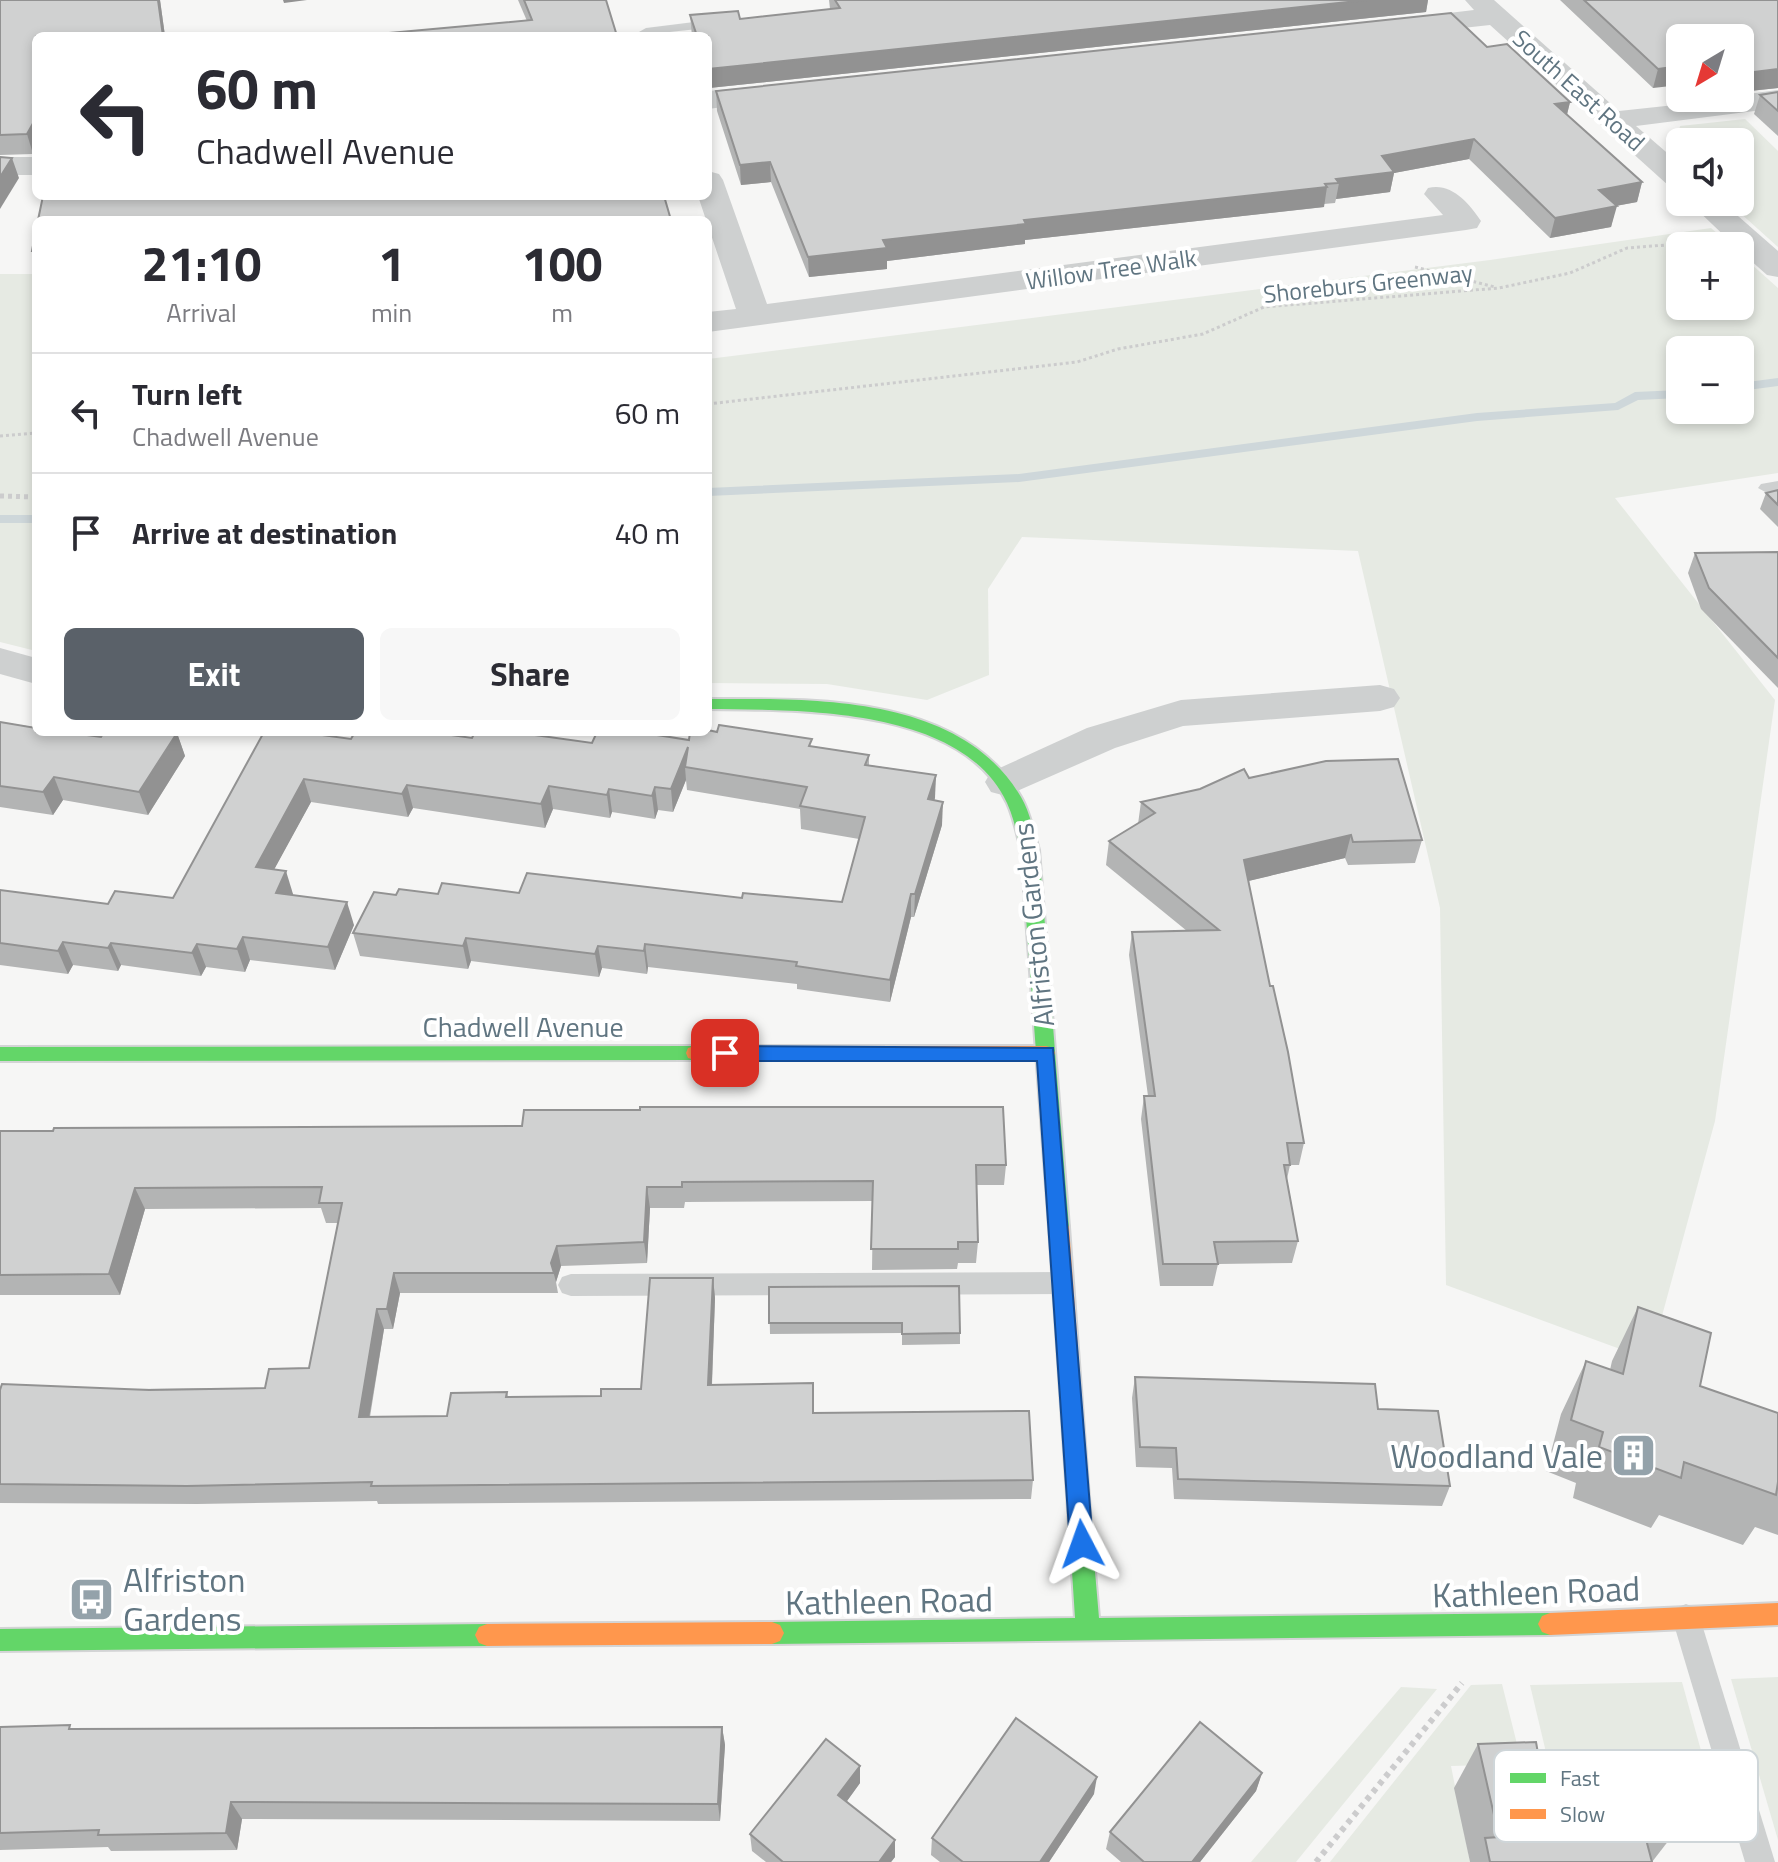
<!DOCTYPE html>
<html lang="en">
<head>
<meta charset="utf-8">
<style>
	:root { --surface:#fff; --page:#f7f7f7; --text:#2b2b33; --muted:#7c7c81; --line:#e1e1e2; --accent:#5a6169 }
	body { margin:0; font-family:"Titillium Web",sans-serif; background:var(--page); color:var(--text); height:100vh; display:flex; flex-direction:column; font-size:30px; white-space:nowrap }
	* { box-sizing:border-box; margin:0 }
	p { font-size:26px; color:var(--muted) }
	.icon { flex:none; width:44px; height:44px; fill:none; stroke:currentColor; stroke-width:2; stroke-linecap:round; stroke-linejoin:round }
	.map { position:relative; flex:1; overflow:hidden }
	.details { position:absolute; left:32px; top:216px; width:680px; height:520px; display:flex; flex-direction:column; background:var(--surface); border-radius:12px; box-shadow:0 4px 12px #0003 }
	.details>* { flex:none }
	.top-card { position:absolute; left:32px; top:32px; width:680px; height:168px; border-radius:12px; box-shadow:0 4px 12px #0003; background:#fff; color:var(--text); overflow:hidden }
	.needle { width:52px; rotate:218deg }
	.buttons { position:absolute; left:1666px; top:24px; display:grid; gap:16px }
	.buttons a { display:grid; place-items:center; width:88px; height:88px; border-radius:12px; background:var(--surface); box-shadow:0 4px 12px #0003; font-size:40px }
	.pin { position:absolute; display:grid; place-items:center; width:68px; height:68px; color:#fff; margin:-34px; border-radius:16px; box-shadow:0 4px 12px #0006 }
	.me { position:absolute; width:88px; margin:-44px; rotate:356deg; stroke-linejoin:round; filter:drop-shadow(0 0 6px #0008) }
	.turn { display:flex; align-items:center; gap:28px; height:168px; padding:0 32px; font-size:36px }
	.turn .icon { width:104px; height:104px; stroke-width:2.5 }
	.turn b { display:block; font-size:56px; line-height:68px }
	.eta { display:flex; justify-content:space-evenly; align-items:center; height:136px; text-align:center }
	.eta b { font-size:48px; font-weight:700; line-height:56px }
	.action { display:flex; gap:16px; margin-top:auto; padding:16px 32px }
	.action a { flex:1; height:92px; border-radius:12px; background:var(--accent); color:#fff; font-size:32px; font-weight:700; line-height:92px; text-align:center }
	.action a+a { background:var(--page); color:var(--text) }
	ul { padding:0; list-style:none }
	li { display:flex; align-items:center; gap:24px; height:120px; padding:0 32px; border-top:2px solid var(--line) }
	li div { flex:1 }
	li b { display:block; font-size:30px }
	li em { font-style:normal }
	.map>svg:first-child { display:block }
</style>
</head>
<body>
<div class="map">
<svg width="1778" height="1862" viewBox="0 0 1778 1862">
	<rect width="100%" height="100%" fill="#f6f6f5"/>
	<g fill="#e6eae3" fill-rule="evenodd">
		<path d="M1745 119 1778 151V247L1728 202H1740V142H1680V159L1674 154 1680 126Z"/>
		<path d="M1711 228 1732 246H1680V306H1740V254L1778 288V473L1615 498 1775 700 1715 1121 1650 1360 1446 1285 1440 908 1358 551 1022 537 988 589 989 675 927 700 827 684 708 683V359L1490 260ZM1680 350H1740V410H1680Z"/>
		<path d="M0 274H36V651L0 642Z"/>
		<path d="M1778 1677V1840L1731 1679Z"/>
		<path d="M1682 1682 1705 1765H1549L1530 1685Z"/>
		<path d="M1502 1684 1522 1764 1451 1766 1470 1862H1330L1471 1685Z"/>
		<path d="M1401 1687 1437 1689 1296 1862H1251Z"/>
	</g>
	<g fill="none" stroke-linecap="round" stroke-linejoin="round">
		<g fill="#ced7da" fill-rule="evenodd">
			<path d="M1778 378V386L1740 391V383Z"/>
			<path d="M1680 390V398L1638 400 1618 410 1477 421 1019 482 708 496V488L1019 474 1477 413 1615 403 1635 392Z"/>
			<rect x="0" y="515" width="36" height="8"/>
		</g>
		<defs>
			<g id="fast">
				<path d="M708 699C814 699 960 694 1021 797 1030 812 1034 833 1039 850L1069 1227 1066 1233 1059 1235 1052 1233 1049 1227 1021 850C1017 835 1014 818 1007 803 962 706 798 710 708 709Z"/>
				<path d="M695 1046 702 1048 704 1053 702 1058 695 1060 0 1061V1047Z"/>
				<path d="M1080 1514 1088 1518 1091 1525 1099 1618 1550 1613 1558 1616 1562 1624 1558 1632 1550 1635 772 1644 764 1641 760 1633 764 1625 772 1622 1075 1618 1069 1525 1072 1518Z"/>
				<path d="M487 1624 495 1627 499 1635 495 1643 487 1646 0 1651V1629Z"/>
			</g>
			<g id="slow">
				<path d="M695 1046H1046L1053 1048 1055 1053 1053 1058 1046 1060H695L688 1058 686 1053 688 1048Z"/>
				<path d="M1059 1219 1066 1221 1069 1227 1091 1525 1088 1532 1080 1536 1072 1532 1069 1525 1049 1227 1052 1221Z"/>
				<path d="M1778 1603V1625L1550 1635 1542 1632 1538 1624 1542 1616 1550 1613Z"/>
				<path d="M772 1622 780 1625 784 1633 780 1641 772 1644 487 1646 479 1643 475 1635 479 1627 487 1624Z"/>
			</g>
		</defs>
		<use href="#fast" stroke="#d3d4d5" stroke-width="4"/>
		<use href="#slow" stroke="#d3d4d5" stroke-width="4"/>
		<g stroke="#cccccd" stroke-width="3" stroke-dasharray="3 3" stroke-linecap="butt">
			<path d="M1415 267 1495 287"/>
			<path d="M708 404 1077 362 1118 349 1203 334 1264 307 1499 288 1570 273 1627 248 1692 243"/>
			<path d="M0 436 36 433"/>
		</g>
		<path stroke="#cccccd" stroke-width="5" stroke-dasharray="4 4" stroke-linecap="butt" d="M0 496 36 497"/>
		<path stroke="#cccccd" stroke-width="6" stroke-dasharray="5 5" stroke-linecap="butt" d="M1316 1862 1462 1683"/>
		<g fill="#ced0d0" fill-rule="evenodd">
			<path d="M702 21 707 22V28L632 36 646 28Z"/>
			<path d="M1778 481V491L1767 493 1758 488 1761 484Z"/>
			<path d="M1062 1272 1071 1275 1075 1283 1071 1291 1062 1294 571 1296 562 1293 558 1285 562 1277 571 1274Z"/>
			<path d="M1686 1604 1696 1608 1700 1618 1775 1862H1745L1672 1618 1676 1608Z"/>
		</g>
		<g fill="#ced0d0" fill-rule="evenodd">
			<path d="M1465 0H1494L1619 111 1740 98V95L1778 90V108L1636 126 1680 164V189L1669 186 1490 25 1399 35 1389 33 1385 27 1389 21 1399 19 1474 10Z"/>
			<path d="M774 85 784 87 788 93 784 99 708 109V91Z"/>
			<rect x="0" y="157" width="36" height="18"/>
			<path d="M708 171 719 174 723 180 767 304 1443 215 1424 194 1428 188C1451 182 1469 203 1481 221L1477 228 1466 230 708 332V312L736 309 698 196H708Z"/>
			<path d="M1689 202H1722L1778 251V277L1767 275 1740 251V246H1735Z"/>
			<path d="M0 648 36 658V684L0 674Z"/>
			<path d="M1380 685 1394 689 1400 698 1394 707 1380 711 1183 726 1115 748 1006 796 991 792 985 782 991 772 1087 728 1181 700Z"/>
		</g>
		<use href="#fast" fill="#63d668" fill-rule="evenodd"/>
		<use href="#slow" fill="#ff974d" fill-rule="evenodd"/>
	</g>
	<g fill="#b3b4b4">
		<path d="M0 0H160L165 36H36L33 154 0 155Z"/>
		<path d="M518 0H606L617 36 527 21Z"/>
		<path d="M829 0H1428L1426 12 709 88 708 84V36H692L690 15 740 19 830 9Z"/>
		<path d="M1560 0H1778V88L1740 92V38L1653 88Z"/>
		<path d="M1487 47 1570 102 1567 115 1642 182 1637 202 1616 206 1611 227 1550 238 1469 159 1394 173 1390 192 1336 199 1335 203 1324 204V207L1025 240V244L887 261V269L809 277 771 182 741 185 717 111 716 91Z"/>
		<path d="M1778 92V136L1754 114 1760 95Z"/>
		<path d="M36 229V265L32 251Z"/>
		<path d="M1778 490V527L1760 509 1766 493Z"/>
		<path d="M1778 552V688L1701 609 1688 573 1695 553Z"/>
		<path d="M0 722 101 737 177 733 185 756 148 815 63 800 53 815 0 807Z"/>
		<path d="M264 732 351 739 472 738 592 743 689 740 812 746 869 755V765L936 775 934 800 942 825 914 917H911L890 1002 797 989V984L648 967 647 974 602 968 599 977 471 961 468 969 360 956 353 933 396 895 519 893 742 898 842 902 859 839 801 829 800 809 687 790 686 780 673 812 658 810 655 819 612 812 610 818 553 809 545 828 413 808 408 817 311 802 274 869 293 894V895L354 925 335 970 250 960 245 972 206 967 201 976 121 965 118 971 73 965 68 974 0 965V890L108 904 173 898Z"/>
		<path d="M1249 778 1422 840 1415 863 1348 865 1345 858 1248 881 1270 986 1304 1143 1299 1165H1290L1287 1179 1298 1241 1292 1263 1218 1264 1213 1286H1160L1141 1119 1144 1096H1148L1129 955 1132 932 1187 931 1106 865 1109 841 1138 824 1141 802Z"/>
		<path d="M0 1131 1006 1165 1004 1185H977L978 1242 976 1263H958L957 1269 872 1270 873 1201 685 1202 684 1208H650L647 1263 561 1266 556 1282 558 1293H400L393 1329H384L370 1417 447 1416 507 1392 508 1397 601 1396 641 1389 713 1278 715 1298 712 1385 813 1383 814 1413 1033 1480 1031 1499 378 1504 377 1501 197 1504 0 1503V1390L265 1388 309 1368 338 1223H326L321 1208 145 1209 120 1295H0Z"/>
		<path d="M769 1287 960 1333V1344L902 1345V1333L770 1334Z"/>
		<path d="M1638 1307 1700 1386 1778 1413V1535L1755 1527 1743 1545 1659 1515 1651 1528 1573 1498 1576 1483 1546 1471 1561 1414 1586 1361 1610 1370 1612 1361Z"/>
		<path d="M1135 1377 1378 1409 1450 1486 1442 1506 1174 1499 1172 1468 1136 1467 1132 1398Z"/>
		<path d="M0 1727 72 1729 722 1727 725 1745 720 1821 242 1819 237 1850 111 1851 108 1847 0 1850Z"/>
		<path d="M1478 1744 1540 1765 1683 1822 1652 1862H1470L1454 1788Z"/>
		<path d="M860 1766V1783L847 1801 895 1857 891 1862H766L752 1851 750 1834Z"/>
		<path d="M1262 1773 1256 1791 1200 1862H1121L1106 1849 1110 1832Z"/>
		<path d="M1094 1794 1049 1862H940L931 1855 932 1838Z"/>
	</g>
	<g fill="#929292">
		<path d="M158 0H160L165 36H163Z"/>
		<path d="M283 0H307L284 3Z"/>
		<path d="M1367 0H1428L1426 12 709 88 708 69Z"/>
		<path d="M1680 66V85L1653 88 1658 69Z"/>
		<path d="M1778 69V88L1740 92V78L1741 76 1746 73Z"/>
		<path d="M1570 102 1565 122 1555 104Z"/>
		<path d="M36 118V149L33 154 27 134Z"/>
		<path d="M1474 139 1469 159 1394 173 1390 192 1336 199 1339 183 1336 179 1382 156Z"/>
		<path d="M12 158 19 178 0 209V177Z"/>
		<path d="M770 162 771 182 741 185 740 165Z"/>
		<path d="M1642 182 1637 202 1593 210 1599 190Z"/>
		<path d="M1327 187 1324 207 1025 240V244L887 261V269L809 277 808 257 883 240 1024 220Z"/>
		<path d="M1617 206 1611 227 1550 238 1555 218Z"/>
		<path d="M177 733 185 756 148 815 139 792Z"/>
		<path d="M688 747 685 767 686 780 673 812 671 789Z"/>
		<path d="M936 775 935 798 928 823V799Z"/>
		<path d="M54 777 63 800 53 815 43 792Z"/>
		<path d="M304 779 311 802 263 890 256 867Z"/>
		<path d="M407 785 413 808 408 817 402 794Z"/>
		<path d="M549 786 553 809 545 828 541 804Z"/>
		<path d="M655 787 658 810 655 819 652 796Z"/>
		<path d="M609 789 612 812 610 818 607 795Z"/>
		<path d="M943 802 942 825 914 917 915 894Z"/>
		<path d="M1351 835 1345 858 1240 883 1244 860Z"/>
		<path d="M286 871 293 894 283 916 276 893Z"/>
		<path d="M911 894V917L890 1002V980Z"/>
		<path d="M347 902 354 925 335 970 328 947Z"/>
		<path d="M243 937 250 960 245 972 237 949Z"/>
		<path d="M466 938 471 961 468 969 463 946Z"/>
		<path d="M63 942 73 965 68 974 58 951Z"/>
		<path d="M111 943 121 965 118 971 108 948Z"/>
		<path d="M197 944 206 967 201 976 192 953Z"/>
		<path d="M645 944 648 967 647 974 644 951Z"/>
		<path d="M598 946 602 968 599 977 595 954Z"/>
		<path d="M647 1187 650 1208 647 1263 644 1242Z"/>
		<path d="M135 1188 145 1209 120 1295 109 1274Z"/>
		<path d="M557 1246 561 1266 556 1282 551 1263Z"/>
		<path d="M394 1273 400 1293 393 1329 387 1309Z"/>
		<path d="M713 1278 715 1298 711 1405 708 1385Z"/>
		<path d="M377 1309 384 1329 366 1436 359 1417Z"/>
		<path d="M722 1727 725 1745 720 1821 718 1804Z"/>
		<path d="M860 1766V1783L839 1812 838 1795Z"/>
		<path d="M1262 1773 1256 1791 1200 1862H1192Z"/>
		<path d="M1097 1777 1094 1794 1049 1862H1040Z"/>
		<path d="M231 1802 242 1819 237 1850 226 1833Z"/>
		<path d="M895 1840V1857L891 1862H879Z"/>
	</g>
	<g fill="#d0d1d1" stroke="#929292" stroke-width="2">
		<path d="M0 0H158L163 36H36V118L27 134 0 135Z"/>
		<path d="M524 0H606L617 36 367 35 532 20Z"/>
		<path d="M835 0H1367L708 69V36H697L690 15 738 11 740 19 840 8Z"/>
		<path d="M1584 0H1778V69L1746 73 1741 76 1740 38H1680V66L1658 69Z"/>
		<path d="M1451 13 1487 47 1507 44 1570 102 1555 104 1642 182 1599 190 1617 206 1555 218 1474 139 1382 156 1394 172 1336 179 1339 183 1325 184 1327 187 1024 220 1026 224 883 240 887 248 808 257 770 162 740 165 716 91Z"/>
		<path d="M1778 92V111L1760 95Z"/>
		<path d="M0 157 12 158 0 177Z"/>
		<path d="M43 196H664L671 220H38Z"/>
		<path d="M36 229V251H32Z"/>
		<path d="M1778 490V505L1766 493Z"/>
		<path d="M1778 552V658L1709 588 1695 553Z"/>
		<path d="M0 722 36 728V732H65L101 737 104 732 177 733 139 792 54 777 43 792 0 786Z"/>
		<path d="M719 725 812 739 809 746 869 755 865 765 936 775 928 799 943 802 915 894H911L890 980 796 966 797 962 645 944 644 951 598 946 595 954 466 938 463 946 353 933 374 892 396 895 399 889 438 894 442 883 519 893 527 873 742 898 743 893 842 902 865 817 800 806 807 787 685 767 688 747 671 789 655 787 652 796 609 789 607 795 549 786 541 804 407 785 402 794 304 779 256 867 286 871 276 893 347 902 328 947 243 937 237 949 197 944 192 953 111 943 108 948 63 942 58 951 0 943V890L108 904 115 891 173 898 264 732H300L351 739 355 732H430L472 738 475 732H513L592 743 597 732H638L689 740 690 732H708V730L717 732Z"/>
		<path d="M1398 759 1422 840 1353 842 1351 835 1244 860 1270 986H1273L1288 1052 1304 1143H1287L1290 1165H1284L1298 1241 1214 1242 1218 1264H1163L1144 1096H1155L1132 932 1219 930 1109 841 1155 813 1141 802 1200 789 1244 769 1249 778 1326 761Z"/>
		<path d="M640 1107H1003L1006 1165H976L978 1242H958V1249H871L873 1181 682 1182V1187H647L644 1242 557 1246 551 1263 554 1273H394L387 1309H377L359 1417 447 1416 451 1393 507 1392 506 1397 601 1396V1389H641L650 1278H713L708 1385 813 1383V1413L1029 1411 1033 1480 371 1486 372 1482 187 1486 0 1484V1390L2 1384 149 1390 265 1388 269 1369 309 1368 342 1203H319L322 1187 135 1188 109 1274 0 1275V1131H53L54 1128 522 1126 524 1110H640Z"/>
		<path d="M959 1286 960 1333 902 1334V1323H769V1287Z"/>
		<path d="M1638 1307 1711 1333 1700 1386 1778 1413V1482L1776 1495 1684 1462 1681 1478 1599 1447 1603 1432 1571 1420 1586 1361 1623 1374Z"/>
		<path d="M1135 1377 1375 1384 1378 1409 1438 1411 1450 1486 1178 1479 1176 1448 1140 1447Z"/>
		<path d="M1016 1718 1097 1777 1040 1862H963L932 1838Z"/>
		<path d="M1200 1722 1262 1773 1192 1862H1144L1110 1832Z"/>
		<path d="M70 1725 69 1729 722 1727 718 1804 231 1802 226 1833 98 1835 99 1830 0 1833V1727Z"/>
		<path d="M826 1739 860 1766 838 1795 895 1840 879 1862H783L750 1834Z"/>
		<path d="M1536 1742 1540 1765 1666 1760 1683 1822 1642 1824 1652 1862H1490L1485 1838 1499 1837 1478 1744Z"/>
	</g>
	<path fill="#1a73e8" stroke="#114b97" stroke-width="2" d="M725 1046 1053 1048 1093 1544 1090 1552 1082 1555 1074 1552 1070 1544 1037 1061H725L719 1059 716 1053 719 1048Z"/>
	<defs>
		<symbol id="building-square" viewBox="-11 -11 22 22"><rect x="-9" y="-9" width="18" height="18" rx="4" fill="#94a2aa" stroke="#fff"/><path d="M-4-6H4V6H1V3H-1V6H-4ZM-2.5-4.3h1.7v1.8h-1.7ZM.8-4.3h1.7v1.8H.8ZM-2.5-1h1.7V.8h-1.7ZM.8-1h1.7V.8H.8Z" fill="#fff"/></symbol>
		<symbol id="bus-square" viewBox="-11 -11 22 22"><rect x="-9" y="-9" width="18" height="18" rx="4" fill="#94a2aa" stroke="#fff"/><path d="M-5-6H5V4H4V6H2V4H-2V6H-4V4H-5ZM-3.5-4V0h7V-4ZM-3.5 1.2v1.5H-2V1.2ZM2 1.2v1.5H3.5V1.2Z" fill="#fff"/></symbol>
	</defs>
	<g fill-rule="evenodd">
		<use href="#building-square" x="1608" y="1430" width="51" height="51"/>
		<use href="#bus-square" x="66" y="1574" width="51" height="51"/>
	</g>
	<g text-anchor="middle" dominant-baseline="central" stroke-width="8" stroke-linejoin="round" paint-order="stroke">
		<g font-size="24" fill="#607581" stroke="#fff">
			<text transform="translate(1579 90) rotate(42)">South East Road</text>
			<text transform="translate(1111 269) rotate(-8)">Willow Tree Walk</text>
			<text transform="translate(1368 283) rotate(-6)">Shoreburs Greenway</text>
		</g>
		<g font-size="28" fill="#607581" stroke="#fff">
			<text transform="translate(1033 925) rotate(-96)">Alfriston Gardens</text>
			<text x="523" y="1026">Chadwell Avenue</text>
		</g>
		<g font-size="34" fill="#607581" stroke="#fff" text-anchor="end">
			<text x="1603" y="1455">Woodland Vale</text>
			<text x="123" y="1579" text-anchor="start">Alfriston<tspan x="123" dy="39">Gardens</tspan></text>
		</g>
		<g font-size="34" fill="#607581" stroke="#fff">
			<text transform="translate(1536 1591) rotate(-2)">Kathleen Road</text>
			<text transform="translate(889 1600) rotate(-1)">Kathleen Road</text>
		</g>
	</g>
	<rect x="1494" y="1750" width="264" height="92" rx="12" fill="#fff" stroke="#cfd6d9" stroke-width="2"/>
	<rect x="1510" y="1773" width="36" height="10" fill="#63d668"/>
	<rect x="1510" y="1809" width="36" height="10" fill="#ff974d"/>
	<g font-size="22" fill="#607581">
		<text x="1560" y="1786">Fast</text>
		<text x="1560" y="1822">Slow</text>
	</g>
</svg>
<div class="buttons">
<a><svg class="needle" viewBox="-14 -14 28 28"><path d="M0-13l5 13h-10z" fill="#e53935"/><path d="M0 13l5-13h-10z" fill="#7c7c81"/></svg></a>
<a><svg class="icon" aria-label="sound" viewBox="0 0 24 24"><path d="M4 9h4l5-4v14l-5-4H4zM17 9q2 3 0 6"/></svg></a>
<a>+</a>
<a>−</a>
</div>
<div class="pin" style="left:725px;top:1053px;background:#d93025"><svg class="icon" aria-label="arrive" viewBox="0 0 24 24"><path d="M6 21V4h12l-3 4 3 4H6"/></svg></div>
<svg class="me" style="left:1082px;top:1544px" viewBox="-20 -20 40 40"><path d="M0-17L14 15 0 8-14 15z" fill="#1a73e8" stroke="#fff" stroke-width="4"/></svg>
<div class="top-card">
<div class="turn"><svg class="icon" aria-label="left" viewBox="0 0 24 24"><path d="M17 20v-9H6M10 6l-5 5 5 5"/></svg><div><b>60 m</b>Chadwell Avenue</div></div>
</div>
<section class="details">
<div class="eta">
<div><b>21:10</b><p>Arrival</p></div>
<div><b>1</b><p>min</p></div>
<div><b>100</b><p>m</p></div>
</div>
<ul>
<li><svg class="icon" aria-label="left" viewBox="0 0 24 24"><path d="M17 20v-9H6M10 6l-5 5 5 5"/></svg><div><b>Turn left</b><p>Chadwell Avenue</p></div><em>60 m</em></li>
<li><svg class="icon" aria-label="arrive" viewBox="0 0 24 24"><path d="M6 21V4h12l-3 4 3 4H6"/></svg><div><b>Arrive at destination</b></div><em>40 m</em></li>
</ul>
<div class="action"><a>Exit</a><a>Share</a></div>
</section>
</div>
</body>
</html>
